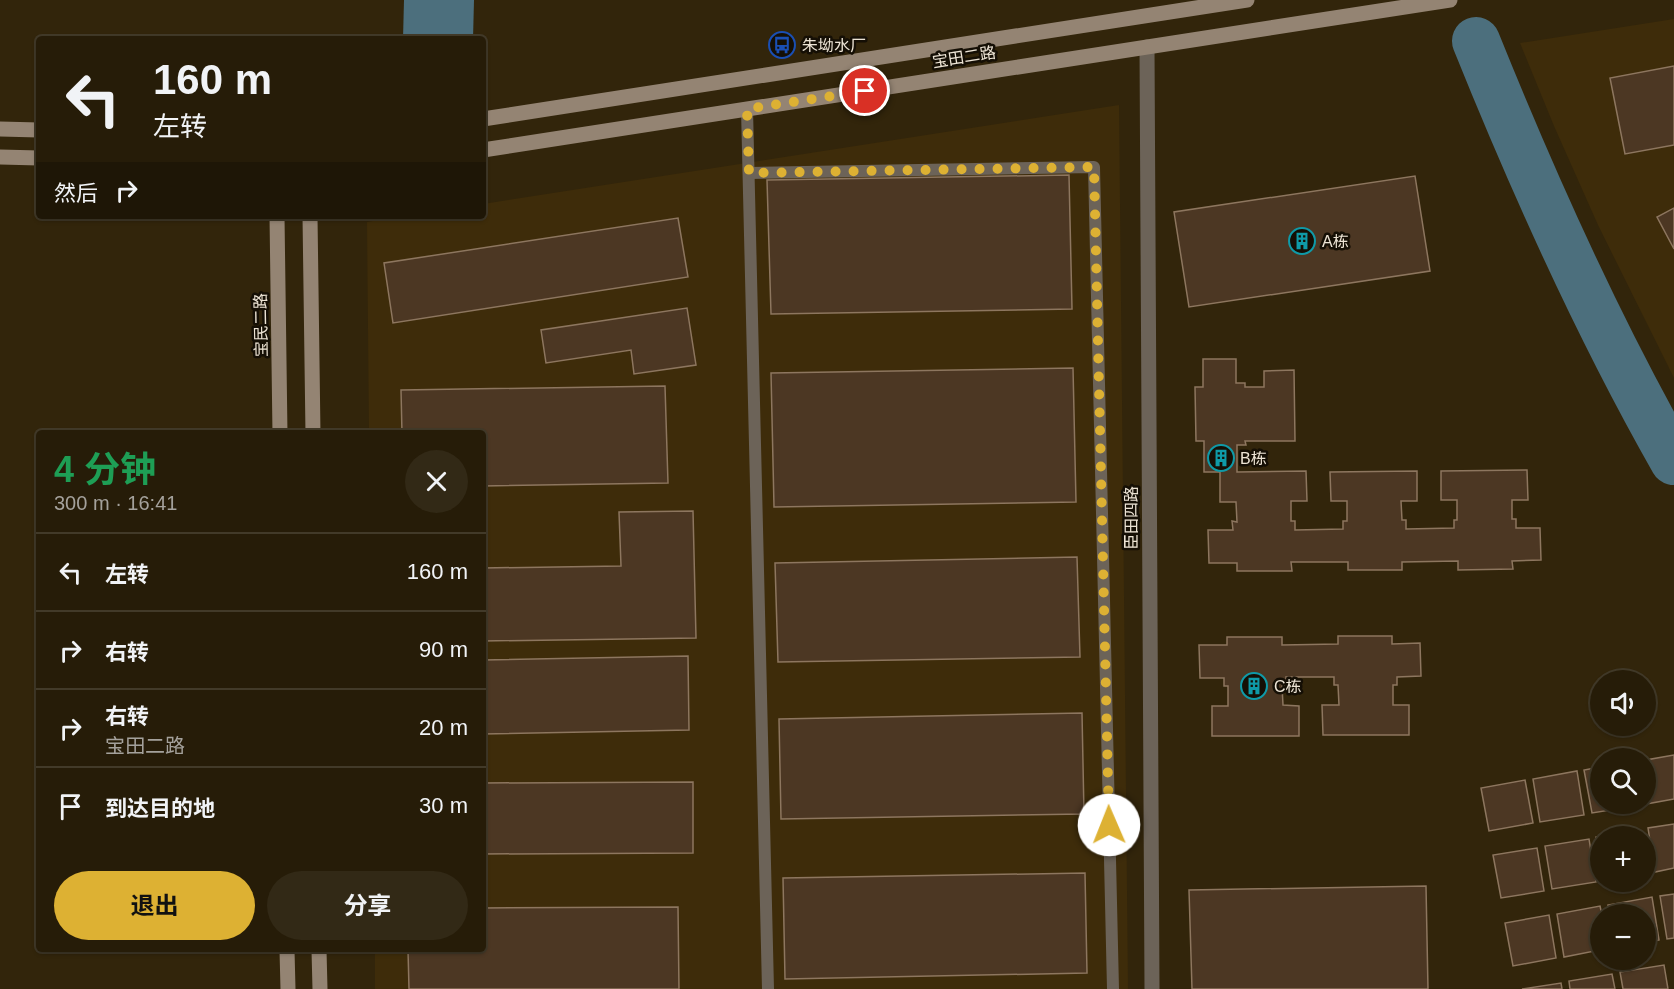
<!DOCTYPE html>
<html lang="zh">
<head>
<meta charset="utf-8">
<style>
	:root { --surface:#261c08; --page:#322916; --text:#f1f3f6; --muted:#a4a19c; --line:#423a29; --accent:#ddb133 }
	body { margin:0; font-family:Arial,"Noto Sans SC",sans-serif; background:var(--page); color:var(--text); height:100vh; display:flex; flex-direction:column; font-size:22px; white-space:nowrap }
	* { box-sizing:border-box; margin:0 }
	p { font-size:20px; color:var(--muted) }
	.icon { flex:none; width:33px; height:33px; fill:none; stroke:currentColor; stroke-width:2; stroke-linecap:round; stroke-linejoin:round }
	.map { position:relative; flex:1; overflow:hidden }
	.drawer { position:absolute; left:36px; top:430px; width:450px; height:522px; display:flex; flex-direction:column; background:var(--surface); border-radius:6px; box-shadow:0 2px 4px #0004,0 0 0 2px var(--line) }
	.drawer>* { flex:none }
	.hud { position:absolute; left:36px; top:36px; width:450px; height:183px; border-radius:6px; box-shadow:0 2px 4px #0004,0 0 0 2px var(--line); background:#261c08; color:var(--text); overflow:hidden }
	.fabs { position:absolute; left:1590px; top:670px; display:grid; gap:12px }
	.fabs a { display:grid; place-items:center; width:66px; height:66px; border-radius:50%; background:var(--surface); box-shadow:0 2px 4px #0004,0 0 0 2px var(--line); font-size:30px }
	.pin { position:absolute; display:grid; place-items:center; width:51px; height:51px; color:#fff; margin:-26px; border:3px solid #fff; border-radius:50%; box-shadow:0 2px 6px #0007 }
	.me { position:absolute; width:66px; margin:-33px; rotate:359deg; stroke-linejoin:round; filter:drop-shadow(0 0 4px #0008) }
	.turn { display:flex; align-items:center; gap:21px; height:126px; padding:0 18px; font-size:27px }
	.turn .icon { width:78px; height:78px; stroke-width:2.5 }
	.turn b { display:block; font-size:42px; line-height:51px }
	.then { display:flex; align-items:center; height:57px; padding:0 18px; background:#0003; gap:12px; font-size:22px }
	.round { display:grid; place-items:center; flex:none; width:63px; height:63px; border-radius:32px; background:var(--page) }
	.headline { display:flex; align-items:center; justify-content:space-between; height:102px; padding:0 18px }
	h1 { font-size:36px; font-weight:700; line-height:45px; color:#1e9e55 }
	.primary-button { display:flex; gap:12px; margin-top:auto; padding:12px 18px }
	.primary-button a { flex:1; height:69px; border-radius:36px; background:var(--accent); color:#111; font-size:24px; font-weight:700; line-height:69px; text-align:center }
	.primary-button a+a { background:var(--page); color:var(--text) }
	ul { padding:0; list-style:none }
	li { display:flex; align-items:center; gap:18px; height:78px; padding:0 18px; border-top:2px solid var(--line) }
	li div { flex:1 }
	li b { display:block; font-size:22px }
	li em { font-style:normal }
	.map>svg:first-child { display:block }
</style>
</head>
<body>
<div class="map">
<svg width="1674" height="989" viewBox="0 0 1674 989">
	<rect width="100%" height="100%" fill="#32250b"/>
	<g fill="#3e2c0a">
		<path d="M1674 19V378L1598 225 1554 126 1520 43Z"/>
		<path d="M1119 105 1128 989H375V950H483V434L369 433 367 222 402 216H483V204Z"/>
	</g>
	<path fill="#4c6f7d" d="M404 0H474L473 39H403Z"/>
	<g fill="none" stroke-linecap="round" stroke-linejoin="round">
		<path stroke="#4c6f7d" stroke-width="48" d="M1476 41C1534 185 1597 326 1674 461"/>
	</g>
	<g fill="#4c3723" stroke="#8d765f" stroke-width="1.5">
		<path d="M1674 66V145L1625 154 1610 78Z"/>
		<path d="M1069 175 1072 309 771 314 767 180Z"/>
		<path d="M1415 176 1430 271 1189 307 1174 212Z"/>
		<path d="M1674 208V249L1657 217Z"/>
		<path d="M678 218 688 277 393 323 384 263Z"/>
		<path d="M687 308 696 365 634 374 631 350 546 363 541 330Z"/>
		<path d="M1203 359H1236V383H1245V387H1264V371L1294 370 1295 441H1245L1246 445H1237V472L1306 471 1307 501H1291V521H1295V530L1343 529V521H1347V501H1331L1330 472 1417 471V501H1401L1402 520H1406V529L1454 528V520H1457V500H1441V471L1527 470 1528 500H1512V519H1516V528H1540L1541 560 1512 561 1513 569 1458 570V561L1402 562V570H1348V562H1291L1292 571H1237V563H1209L1208 530H1233L1232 521 1237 522 1236 502H1220V472H1204V441H1196L1195 387H1203Z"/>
		<path d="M1073 368 1076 502 774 507 771 373Z"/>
		<path d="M665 386 668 483 483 486V434H402L401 390Z"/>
		<path d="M693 511 696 638 483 641V568L621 566 619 512Z"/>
		<path d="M1077 557 1080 657 778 662 775 563Z"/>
		<path d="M1338 636H1392V644L1420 643 1421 676 1397 677V685H1393V705H1409V735H1323L1322 705H1339L1338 685H1334V677H1286V686H1282L1283 705 1299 706V736H1212V706H1228V686H1224V678H1200L1199 645H1227V637H1282V645L1338 644Z"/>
		<path d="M688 656 689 730 483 734V660Z"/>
		<path d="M1082 713 1084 814 781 819 779 719Z"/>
		<path d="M1674 755V799L1646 804V760Z"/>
		<path d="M1600 767V804H1635L1636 806 1592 813 1584 770Z"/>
		<path d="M1577 771 1584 815 1540 822 1533 779Z"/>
		<path d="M1525 780 1533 823 1489 831 1481 788Z"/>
		<path d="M693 782V853L483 854V783Z"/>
		<path d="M1674 824V868L1655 872 1648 828Z"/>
		<path d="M1640 830 1641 837H1600V861L1596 837Z"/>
		<path d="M1589 839 1596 882 1552 889 1545 846Z"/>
		<path d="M1537 848 1544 891 1501 898 1493 855Z"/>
		<path d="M1085 873 1087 973 785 979 783 878Z"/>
		<path d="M1426 886 1428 989H1192L1189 890Z"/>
		<path d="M1674 894V938L1667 939 1660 896Z"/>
		<path d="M1652 897 1659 940 1646 943V915H1610L1608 905Z"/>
		<path d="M1600 906 1602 915 1600 950 1564 957 1557 914Z"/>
		<path d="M678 907 679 989H409L408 950H483V908Z"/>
		<path d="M1549 915 1556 958 1513 966 1505 923Z"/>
		<path d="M1664 965 1668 989H1623L1620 972Z"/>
		<path d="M1612 974 1615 989H1570L1569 981Z"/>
		<path d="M1561 983 1562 989H1522Z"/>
	</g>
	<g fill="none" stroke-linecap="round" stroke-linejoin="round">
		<g stroke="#6c6358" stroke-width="12">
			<path d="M747 109 768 989"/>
			<path d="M749 173 1094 167 1113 989"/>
		</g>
		<path stroke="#6c6358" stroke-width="15" d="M1147 47 1152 989"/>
		<g stroke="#948473" stroke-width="15">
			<path d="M483 119 1247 0"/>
			<path d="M0 129 39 130"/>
			<path d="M483 150 1450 0"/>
			<path d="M0 157 39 158"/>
			<path d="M277 216 280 434"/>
			<path d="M310 216 313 434"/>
			<path d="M287 950 288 989"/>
			<path d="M319 950 320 989"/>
		</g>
	</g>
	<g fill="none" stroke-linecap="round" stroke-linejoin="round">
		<path stroke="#ddb133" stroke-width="10" stroke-dasharray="0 18" d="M865 91 747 109 749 173 1094 167 1109 825"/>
	</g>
	<defs>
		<symbol id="bus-ring" viewBox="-11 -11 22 22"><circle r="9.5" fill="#150f05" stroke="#1a4fb4" stroke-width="1.5"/><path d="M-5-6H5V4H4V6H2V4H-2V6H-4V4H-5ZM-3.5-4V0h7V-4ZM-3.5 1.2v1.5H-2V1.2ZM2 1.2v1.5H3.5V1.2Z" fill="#1a4fb4"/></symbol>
		<symbol id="building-ring" viewBox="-11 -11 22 22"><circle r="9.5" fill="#150f05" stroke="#0f9aa8" stroke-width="1.5"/><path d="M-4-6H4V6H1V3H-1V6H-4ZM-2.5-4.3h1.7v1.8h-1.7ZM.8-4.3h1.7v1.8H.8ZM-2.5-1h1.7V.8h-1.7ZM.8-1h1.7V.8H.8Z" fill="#0f9aa8"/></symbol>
	</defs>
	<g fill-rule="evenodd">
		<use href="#bus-ring" x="767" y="30" width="30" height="30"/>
		<use href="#building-ring" x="1287" y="226" width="30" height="30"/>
		<use href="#building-ring" x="1206" y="443" width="30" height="30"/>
		<use href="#building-ring" x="1239" y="671" width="30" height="30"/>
	</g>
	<g text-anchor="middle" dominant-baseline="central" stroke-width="5" stroke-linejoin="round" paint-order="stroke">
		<g font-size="16" fill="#ede4d5" stroke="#150f05" text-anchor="start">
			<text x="802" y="45">朱坳水厂</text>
			<text x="1322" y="241">A栋</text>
			<text x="1240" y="458">B栋</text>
			<text x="1274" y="686">C栋</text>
		</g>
		<g font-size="16" fill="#ede4d5" stroke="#150f05">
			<text transform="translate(964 57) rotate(-9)">宝田二路</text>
			<text transform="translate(261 325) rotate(-91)">宝民二路</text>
			<text transform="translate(1131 518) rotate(-90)">臣田四路</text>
		</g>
	</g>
</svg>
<div class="fabs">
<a><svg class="icon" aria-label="sound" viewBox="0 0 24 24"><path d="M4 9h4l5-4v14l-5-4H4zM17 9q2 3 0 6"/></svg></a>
<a><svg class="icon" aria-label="search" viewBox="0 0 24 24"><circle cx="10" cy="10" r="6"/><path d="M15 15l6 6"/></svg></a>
<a>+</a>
<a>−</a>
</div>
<div class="pin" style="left:865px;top:91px;background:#d93025"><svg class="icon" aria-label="arrive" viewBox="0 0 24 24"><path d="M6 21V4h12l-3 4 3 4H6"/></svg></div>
<svg class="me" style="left:1109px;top:825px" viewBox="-20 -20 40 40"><circle r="19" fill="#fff"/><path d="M0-13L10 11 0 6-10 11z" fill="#ddb133"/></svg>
<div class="hud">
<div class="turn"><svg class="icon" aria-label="left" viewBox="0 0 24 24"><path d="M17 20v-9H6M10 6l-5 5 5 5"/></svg><div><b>160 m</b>左转</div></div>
<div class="then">然后<svg class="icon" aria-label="right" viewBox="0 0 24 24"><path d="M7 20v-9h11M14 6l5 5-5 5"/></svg></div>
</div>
<section class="drawer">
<div class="headline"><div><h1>4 分钟</h1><p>300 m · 16:41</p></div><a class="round"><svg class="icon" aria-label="close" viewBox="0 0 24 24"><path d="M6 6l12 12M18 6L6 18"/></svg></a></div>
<ul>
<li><svg class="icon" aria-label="left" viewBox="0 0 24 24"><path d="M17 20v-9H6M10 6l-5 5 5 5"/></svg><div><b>左转</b></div><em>160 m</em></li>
<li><svg class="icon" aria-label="right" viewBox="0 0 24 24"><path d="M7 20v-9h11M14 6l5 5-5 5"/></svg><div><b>右转</b></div><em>90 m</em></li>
<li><svg class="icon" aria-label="right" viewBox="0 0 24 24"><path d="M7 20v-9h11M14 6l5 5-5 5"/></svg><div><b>右转</b><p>宝田二路</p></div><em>20 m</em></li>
<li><svg class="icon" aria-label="arrive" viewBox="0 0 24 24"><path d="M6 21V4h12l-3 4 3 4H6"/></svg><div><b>到达目的地</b></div><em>30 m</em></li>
</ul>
<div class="primary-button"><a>退出</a><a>分享</a></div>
</section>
</div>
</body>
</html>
